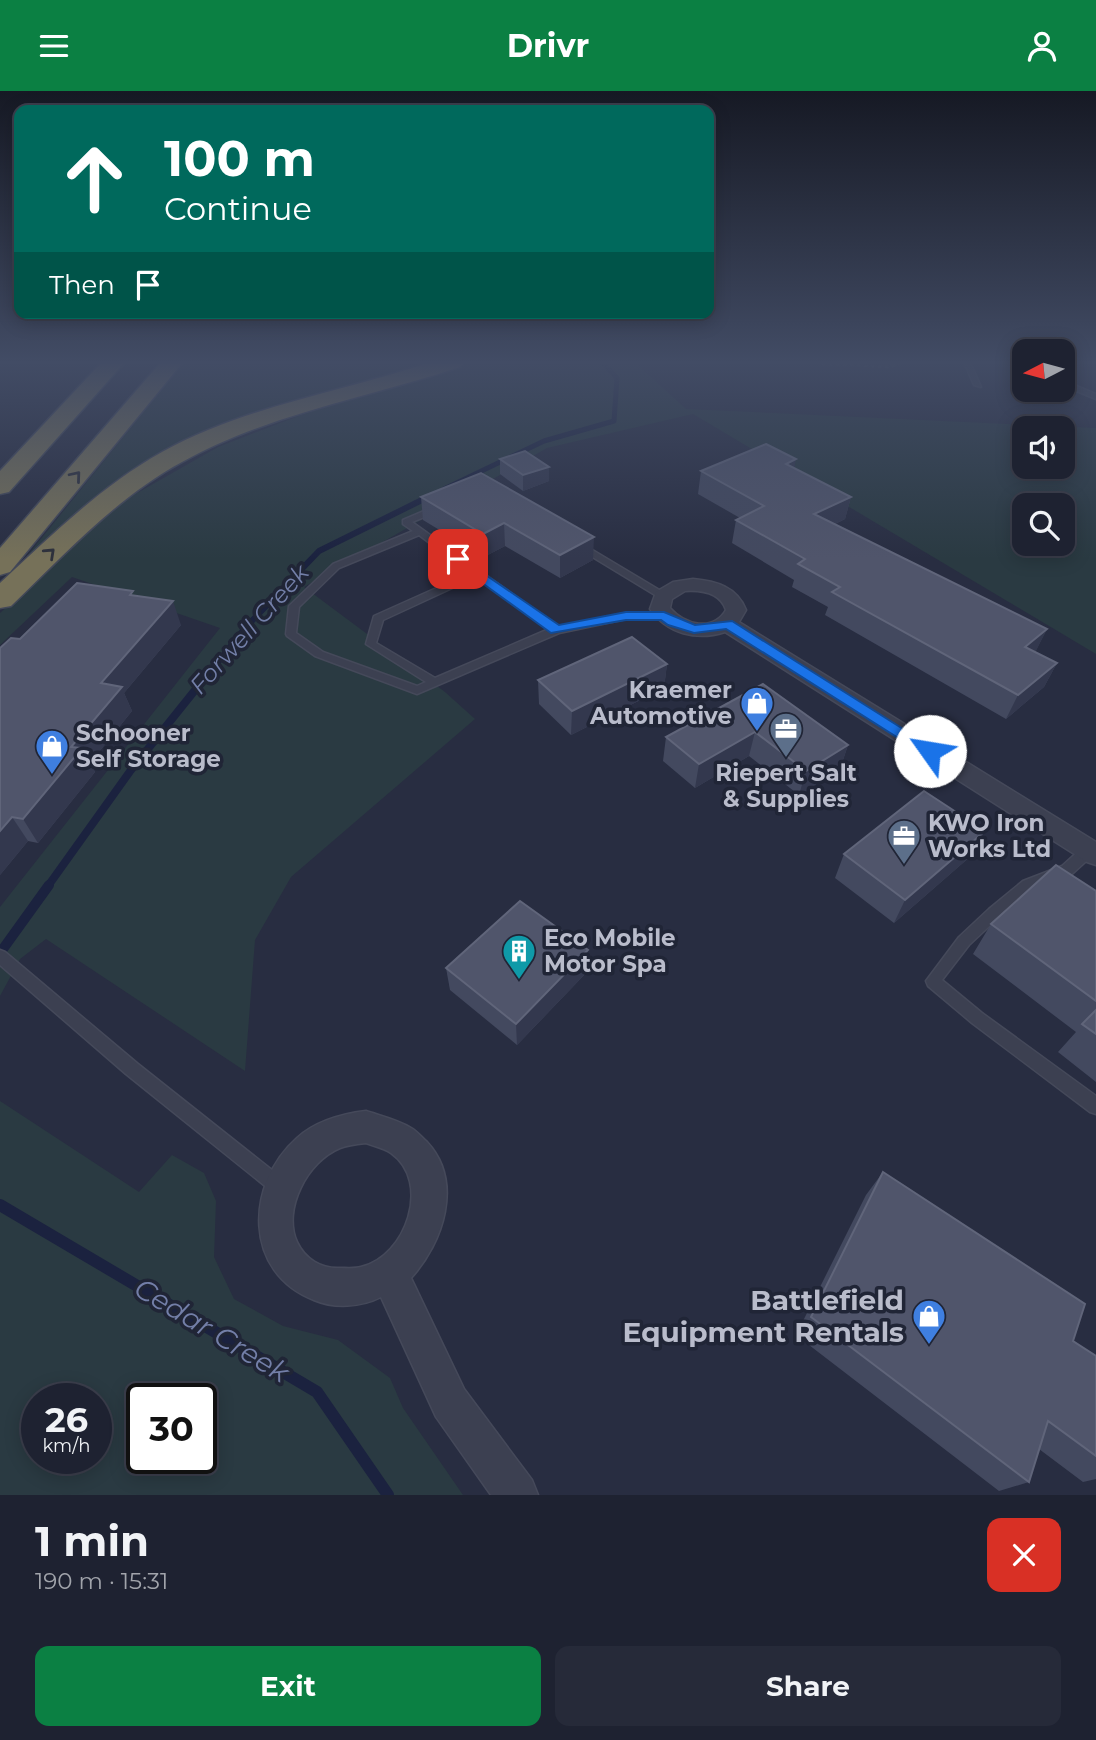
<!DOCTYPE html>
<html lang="en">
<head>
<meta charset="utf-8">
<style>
	:root { --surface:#1e2231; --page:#262a39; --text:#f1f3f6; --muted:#a1a4ab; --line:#3c3f4d; --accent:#0b8043 }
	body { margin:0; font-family:Montserrat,sans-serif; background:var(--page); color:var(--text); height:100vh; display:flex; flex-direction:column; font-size:26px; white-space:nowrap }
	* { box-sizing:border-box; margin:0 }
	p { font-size:23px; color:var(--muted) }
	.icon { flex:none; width:38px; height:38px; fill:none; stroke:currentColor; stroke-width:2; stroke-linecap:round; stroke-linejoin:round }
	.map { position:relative; height:1404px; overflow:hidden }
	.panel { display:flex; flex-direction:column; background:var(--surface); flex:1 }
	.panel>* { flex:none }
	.guide { position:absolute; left:14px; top:14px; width:700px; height:214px; border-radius:14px; box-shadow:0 4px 18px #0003,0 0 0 2px var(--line); background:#00695c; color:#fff; overflow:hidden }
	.needle { width:46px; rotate:264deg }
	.buttons { position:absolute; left:1012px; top:248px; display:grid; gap:14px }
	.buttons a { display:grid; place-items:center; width:63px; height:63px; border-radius:14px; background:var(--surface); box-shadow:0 4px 18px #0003,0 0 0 2px var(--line); font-size:35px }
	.speed { position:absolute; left:21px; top:1292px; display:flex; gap:14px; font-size:35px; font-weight:700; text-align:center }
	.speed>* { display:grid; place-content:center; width:91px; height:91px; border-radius:50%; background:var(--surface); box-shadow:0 4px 18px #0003,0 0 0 2px var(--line); line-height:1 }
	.speed small { font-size:18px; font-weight:400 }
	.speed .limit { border:4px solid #111; border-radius:10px; background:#fff; color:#111 }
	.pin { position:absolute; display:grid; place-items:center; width:60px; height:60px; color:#fff; margin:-30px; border-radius:14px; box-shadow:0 4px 10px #0006 }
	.me { position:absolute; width:77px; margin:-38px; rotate:302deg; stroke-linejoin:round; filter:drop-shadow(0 0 5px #0008) }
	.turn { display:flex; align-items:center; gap:24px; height:147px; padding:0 35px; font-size:32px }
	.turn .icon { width:91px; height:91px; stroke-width:2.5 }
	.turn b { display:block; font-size:49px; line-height:60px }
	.then { display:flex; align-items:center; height:66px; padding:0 35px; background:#0003; gap:14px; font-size:26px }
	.round { display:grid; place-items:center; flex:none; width:74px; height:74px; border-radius:14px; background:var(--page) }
	.headline { display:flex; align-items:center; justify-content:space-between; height:119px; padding:0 35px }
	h1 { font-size:42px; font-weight:700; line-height:52px }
	.primary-button { display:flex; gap:14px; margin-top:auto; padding:14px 35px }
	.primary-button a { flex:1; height:80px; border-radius:14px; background:var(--accent); color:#fff; font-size:28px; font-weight:700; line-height:80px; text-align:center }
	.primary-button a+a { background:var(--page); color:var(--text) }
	header { display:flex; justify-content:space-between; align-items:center; height:91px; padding:0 35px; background:var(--accent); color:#fff; font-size:32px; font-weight:700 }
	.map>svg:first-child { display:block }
</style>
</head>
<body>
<header><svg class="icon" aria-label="menu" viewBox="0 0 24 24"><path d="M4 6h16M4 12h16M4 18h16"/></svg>Drivr<svg class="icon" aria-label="person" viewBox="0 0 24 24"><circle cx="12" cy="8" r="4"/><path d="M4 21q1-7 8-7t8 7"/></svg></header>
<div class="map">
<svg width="1096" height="1404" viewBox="0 0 1096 1404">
	<rect width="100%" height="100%" fill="#282d41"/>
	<g fill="#2a3a42" fill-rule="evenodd">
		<path d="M184 271H434L201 347 37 465H27Z"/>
		<path d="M469 271H635L686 318 1096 337V563L693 323 547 357 304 496 445 601 475 628 291 786 255 849 245 980 46 848 20 868 0 905V816L220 537 72 486 0 554V522L123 410 218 356 301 324ZM1024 338H1062V376H1024ZM1024 415H1062V453H1024Z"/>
		<path d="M0 1010 139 1101 172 1064 204 1082 216 1110 214 1166 234 1208 283 1235 338 1249 390 1287 403 1317 463 1404H0ZM96 1307V1367H37V1307ZM201 1307V1367H142V1307Z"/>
	</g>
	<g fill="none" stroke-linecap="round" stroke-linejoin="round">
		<g stroke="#1b223f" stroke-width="5">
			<path d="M444 398 544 350 614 330 617 287 602 271"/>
			<path d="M422 408 429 405"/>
		</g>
		<path stroke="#1b223f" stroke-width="6" d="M211 580 245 537 319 460 426 407"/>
		<path stroke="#1b223f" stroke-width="8" d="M48 795 131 679 212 578"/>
		<path stroke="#1b223f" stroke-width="10" d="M0 862 49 794"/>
		<path stroke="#1b223f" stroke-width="12" d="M0 1114 317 1301 388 1404"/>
		<defs>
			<g id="lane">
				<path d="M964 271H970L981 296 974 294Z"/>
				<path d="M1014 271H1024V276Z"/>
				<path d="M1062 289 1096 303V308L1062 294Z"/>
				<path d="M438 414 442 417 441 419 412 431 558 536 626 522H665L670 525 665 528H626L559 542 417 603 315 565 287 545 286 543 289 515 333 473 413 440 403 433V429ZM419 444 470 482 374 525 366 553 426 591 417 595 323 561 296 542 299 516 339 477ZM476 486 549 538 435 587 376 552 383 529Z"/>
				<path d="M579 451 666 503 668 505 663 508 660 507 576 456 574 454Z"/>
				<path d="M1089 754 1094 755 1095 759 1094 763 1072 783 1033 798 999 826 969 854 942 889 982 922 1096 1005V1023L1090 1021 972 932 928 895 926 890 959 846 989 818 1023 790 1062 775 1084 755Z"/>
				<path d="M0 859 5 861 138 973 287 1091 290 1097 287 1103 281 1106 275 1103 126 983 0 874Z"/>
			</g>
			<g id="street">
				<path d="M693 488C716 490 737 496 746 519L739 531 1096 751V774L1087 771 725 541C697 550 667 543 650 518L656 501 673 491ZM685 500C701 499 720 501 726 519 713 541 685 534 670 517L672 508Z"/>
				<path d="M366 1020C381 1025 398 1029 411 1037 417 1040 422 1047 427 1051 464 1091 443 1152 411 1187L464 1298 532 1389 538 1404H491L436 1326 381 1206C361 1216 335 1218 314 1209 243 1182 245 1093 297 1047 316 1030 341 1023 366 1020ZM366 1052C374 1055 384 1057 391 1062 432 1091 406 1166 361 1176 354 1178 346 1177 340 1177 321 1178 305 1168 297 1151 282 1118 308 1070 340 1057 348 1054 357 1053 366 1052Z"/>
			</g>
			<g id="highway">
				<path d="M102 271H125L9 401 0 403V380Z"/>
				<path d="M161 271H183L10 481 0 484V457Z"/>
				<path d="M431 271H463L460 276C367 307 268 323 182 371 117 406 64 464 11 515L0 517V492C51 445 101 395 162 361 245 315 342 301 431 271Z"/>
			</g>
		</defs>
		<use href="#lane" stroke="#45495a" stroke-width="3"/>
		<use href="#street" stroke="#45495a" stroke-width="3"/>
		<use href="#highway" stroke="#434858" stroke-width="3"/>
		<path stroke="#43535a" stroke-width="2.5" stroke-dasharray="3.5 3.5" stroke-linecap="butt" d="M822 273 891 276 904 271"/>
		<use href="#lane" fill="#3c4051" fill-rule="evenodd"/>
		<use href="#street" fill="#3c4051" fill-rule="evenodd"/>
		<use href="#highway" fill="#767159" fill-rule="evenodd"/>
	</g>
	<g fill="#43495f">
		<path d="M842 271H901L896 274Z"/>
		<path d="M500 368 549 376V390L523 400 500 383Z"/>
		<path d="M794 377 851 406 845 428 835 433 1047 538 1035 561 1057 572 1044 596 1006 628 825 524 828 516 792 496 794 489 732 452 736 429 740 427 698 403 701 380Z"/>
		<path d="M481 382 593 469 560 487 505 455 484 466 423 429 421 406Z"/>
		<path d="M135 505 181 534 124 602 132 620 90 672 95 681 38 752 28 750 0 784 20 548Z"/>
		<path d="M667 573 664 597 571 644 539 613 538 589Z"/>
		<path d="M763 593 848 654 840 678 799 704 749 665 695 697 663 670 666 646Z"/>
		<path d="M844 763 972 764 894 832 835 787Z"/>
		<path d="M1096 800V991L1058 961 1076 941 973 863 991 833Z"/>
		<path d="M446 877 587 881 517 954 450 899Z"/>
		<path d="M883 1081 1073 1250 1096 1265V1388L1083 1391 1039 1358 1029 1391 999 1400 796 1244 866 1104Z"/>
	</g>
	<g fill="#33384e">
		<path d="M796 368 792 390 786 373Z"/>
		<path d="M549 376V390L523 400V384Z"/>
		<path d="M851 406 845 428 809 446 814 423Z"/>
		<path d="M504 432 505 455 484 466 483 443Z"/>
		<path d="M594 446 593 469 560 487V464Z"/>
		<path d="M173 510 181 534 124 602 132 620 90 672 95 681 38 752 23 728 71 656 101 592Z"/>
		<path d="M1047 538 1035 562 1025 556Z"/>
		<path d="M1057 572 1044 596 1006 628 1018 604Z"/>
		<path d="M667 573 664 597 571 644 572 620Z"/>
		<path d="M755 641 749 665 695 697 699 673Z"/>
		<path d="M848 654 840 678 799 704 806 680Z"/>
		<path d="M12 726 28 750 0 784V740Z"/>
		<path d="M985 740 972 764 894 832 905 809Z"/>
		<path d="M588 859 587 881 517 954 516 933Z"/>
	</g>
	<g fill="#50556b" stroke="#60657a" stroke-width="2">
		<path d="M766 353 796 368 786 373 851 406 814 423 1047 538 1025 556 1057 572 1018 604 832 501 840 496 798 473 805 468 736 429 764 415 701 380Z"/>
		<path d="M525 360 549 376 523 384 500 368Z"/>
		<path d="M481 382 594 446 560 464 504 432 483 443 421 406Z"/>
		<path d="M77 492 133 500 130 504 173 510 101 592 122 596 71 656 82 657 23 728 12 726 0 740V557L11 547 20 548Z"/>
		<path d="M632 546 667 573 572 620 538 589Z"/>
		<path d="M763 593 848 654 806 680 755 641 699 673 666 646Z"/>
		<path d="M924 700 985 740 905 809 844 763Z"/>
		<path d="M1056 774 1096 800V910L991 833Z"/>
		<path d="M520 810 588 859 516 933 446 877Z"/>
		<path d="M1096 919V943L1082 933Z"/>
		<path d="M883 1081 1085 1213 1073 1250 1096 1265V1365L1048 1330 1029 1391 811 1226Z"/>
	</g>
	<defs><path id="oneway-chevron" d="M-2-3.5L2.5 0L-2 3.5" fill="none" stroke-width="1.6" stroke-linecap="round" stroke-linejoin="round" transform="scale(1.75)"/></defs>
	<g stroke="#2d303b">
		<use href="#oneway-chevron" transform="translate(76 385) rotate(-50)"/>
		<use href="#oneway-chevron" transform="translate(50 462) rotate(-43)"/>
	</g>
	<linearGradient id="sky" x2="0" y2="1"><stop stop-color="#161924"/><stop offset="0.58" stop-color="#424c65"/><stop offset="1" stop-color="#424c65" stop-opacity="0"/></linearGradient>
	<rect width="1096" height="468" fill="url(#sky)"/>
	<path fill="#1a73e8" stroke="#114b97" stroke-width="2" d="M458 465 559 534 626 521H664L695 534 732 530 938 660 930 666 925 664 726 538 694 542 668 534 661 529H626L551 542 453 471V466Z"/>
	<defs>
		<symbol id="shop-pin" viewBox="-11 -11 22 30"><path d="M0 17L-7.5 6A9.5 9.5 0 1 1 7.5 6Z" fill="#3f7fe0" stroke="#202536"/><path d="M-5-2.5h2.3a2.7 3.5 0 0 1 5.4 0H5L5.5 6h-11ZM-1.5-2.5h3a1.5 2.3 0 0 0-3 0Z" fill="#fff"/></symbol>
		<symbol id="office-pin" viewBox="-11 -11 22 30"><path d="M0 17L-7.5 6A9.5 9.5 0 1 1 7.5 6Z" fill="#5c6f8a" stroke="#202536"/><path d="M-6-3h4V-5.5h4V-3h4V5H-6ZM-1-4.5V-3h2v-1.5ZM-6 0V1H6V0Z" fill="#fff"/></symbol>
		<symbol id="building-pin" viewBox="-11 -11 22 30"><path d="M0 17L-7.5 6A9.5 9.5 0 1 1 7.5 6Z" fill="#0f9aa8" stroke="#202536"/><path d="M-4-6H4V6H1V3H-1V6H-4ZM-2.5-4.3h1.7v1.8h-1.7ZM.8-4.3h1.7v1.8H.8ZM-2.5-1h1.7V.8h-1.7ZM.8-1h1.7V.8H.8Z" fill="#fff"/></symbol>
	</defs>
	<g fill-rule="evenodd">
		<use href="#shop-pin" x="738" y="593" width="38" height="52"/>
		<use href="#office-pin" x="767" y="619" width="38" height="52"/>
		<use href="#shop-pin" x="33" y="636" width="38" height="52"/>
		<use href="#office-pin" x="885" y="726" width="38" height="52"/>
		<use href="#building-pin" x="500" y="841" width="38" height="52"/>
		<use href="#shop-pin" x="910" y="1206" width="38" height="52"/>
	</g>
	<g text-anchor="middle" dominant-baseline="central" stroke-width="7" stroke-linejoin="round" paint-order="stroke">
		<g font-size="23" font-weight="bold" fill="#b9bccb" stroke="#202536" text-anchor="start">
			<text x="732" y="599" text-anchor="end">Kraemer<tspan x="732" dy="26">Automotive</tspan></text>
			<text x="76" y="642">Schooner<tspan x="76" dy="26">Self Storage</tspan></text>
			<text x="786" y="682" text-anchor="middle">Riepert Salt<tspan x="786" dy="26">&amp; Supplies</tspan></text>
			<text x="928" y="732">KWO Iron<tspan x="928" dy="26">Works Ltd</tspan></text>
			<text x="544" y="847">Eco Mobile<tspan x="544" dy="26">Motor Spa</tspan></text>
		</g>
		<g font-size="24" font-style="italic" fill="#737fa8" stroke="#202536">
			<text transform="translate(249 538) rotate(-48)">Forwell Creek</text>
		</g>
		<g font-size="28" font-weight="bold" fill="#b9bccb" stroke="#202536" text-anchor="end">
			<text x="904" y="1209">Battlefield<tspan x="904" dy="32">Equipment Rentals</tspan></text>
		</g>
		<g font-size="28" font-style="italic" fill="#737fa8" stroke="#202536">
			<text transform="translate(212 1239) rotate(31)">Cedar Creek</text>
		</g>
	</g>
</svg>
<div class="buttons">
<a><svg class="needle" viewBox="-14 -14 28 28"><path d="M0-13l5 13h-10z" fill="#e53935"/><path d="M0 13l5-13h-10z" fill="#a1a4ab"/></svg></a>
<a><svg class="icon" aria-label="sound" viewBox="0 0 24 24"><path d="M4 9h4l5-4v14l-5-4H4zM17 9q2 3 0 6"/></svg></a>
<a><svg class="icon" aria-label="search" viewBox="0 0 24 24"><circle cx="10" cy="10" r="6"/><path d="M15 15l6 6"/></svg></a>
</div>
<div class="speed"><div>26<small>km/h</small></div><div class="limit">30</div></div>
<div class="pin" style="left:458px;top:468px;background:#d93025"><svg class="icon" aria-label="arrive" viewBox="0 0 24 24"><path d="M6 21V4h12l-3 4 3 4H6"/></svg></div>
<svg class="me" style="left:930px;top:660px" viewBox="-20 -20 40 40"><circle r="19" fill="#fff"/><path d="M0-13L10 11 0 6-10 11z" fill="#1a73e8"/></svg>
<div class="guide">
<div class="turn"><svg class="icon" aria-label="ahead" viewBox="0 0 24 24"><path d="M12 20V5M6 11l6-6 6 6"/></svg><div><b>100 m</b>Continue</div></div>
<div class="then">Then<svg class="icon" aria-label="arrive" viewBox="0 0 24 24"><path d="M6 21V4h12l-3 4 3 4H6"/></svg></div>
</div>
</div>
<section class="panel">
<div class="headline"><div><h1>1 min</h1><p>190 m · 15:31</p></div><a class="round" style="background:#d93025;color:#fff"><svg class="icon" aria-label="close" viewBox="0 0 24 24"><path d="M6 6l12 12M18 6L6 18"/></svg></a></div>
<div class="primary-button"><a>Exit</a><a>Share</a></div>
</section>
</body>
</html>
